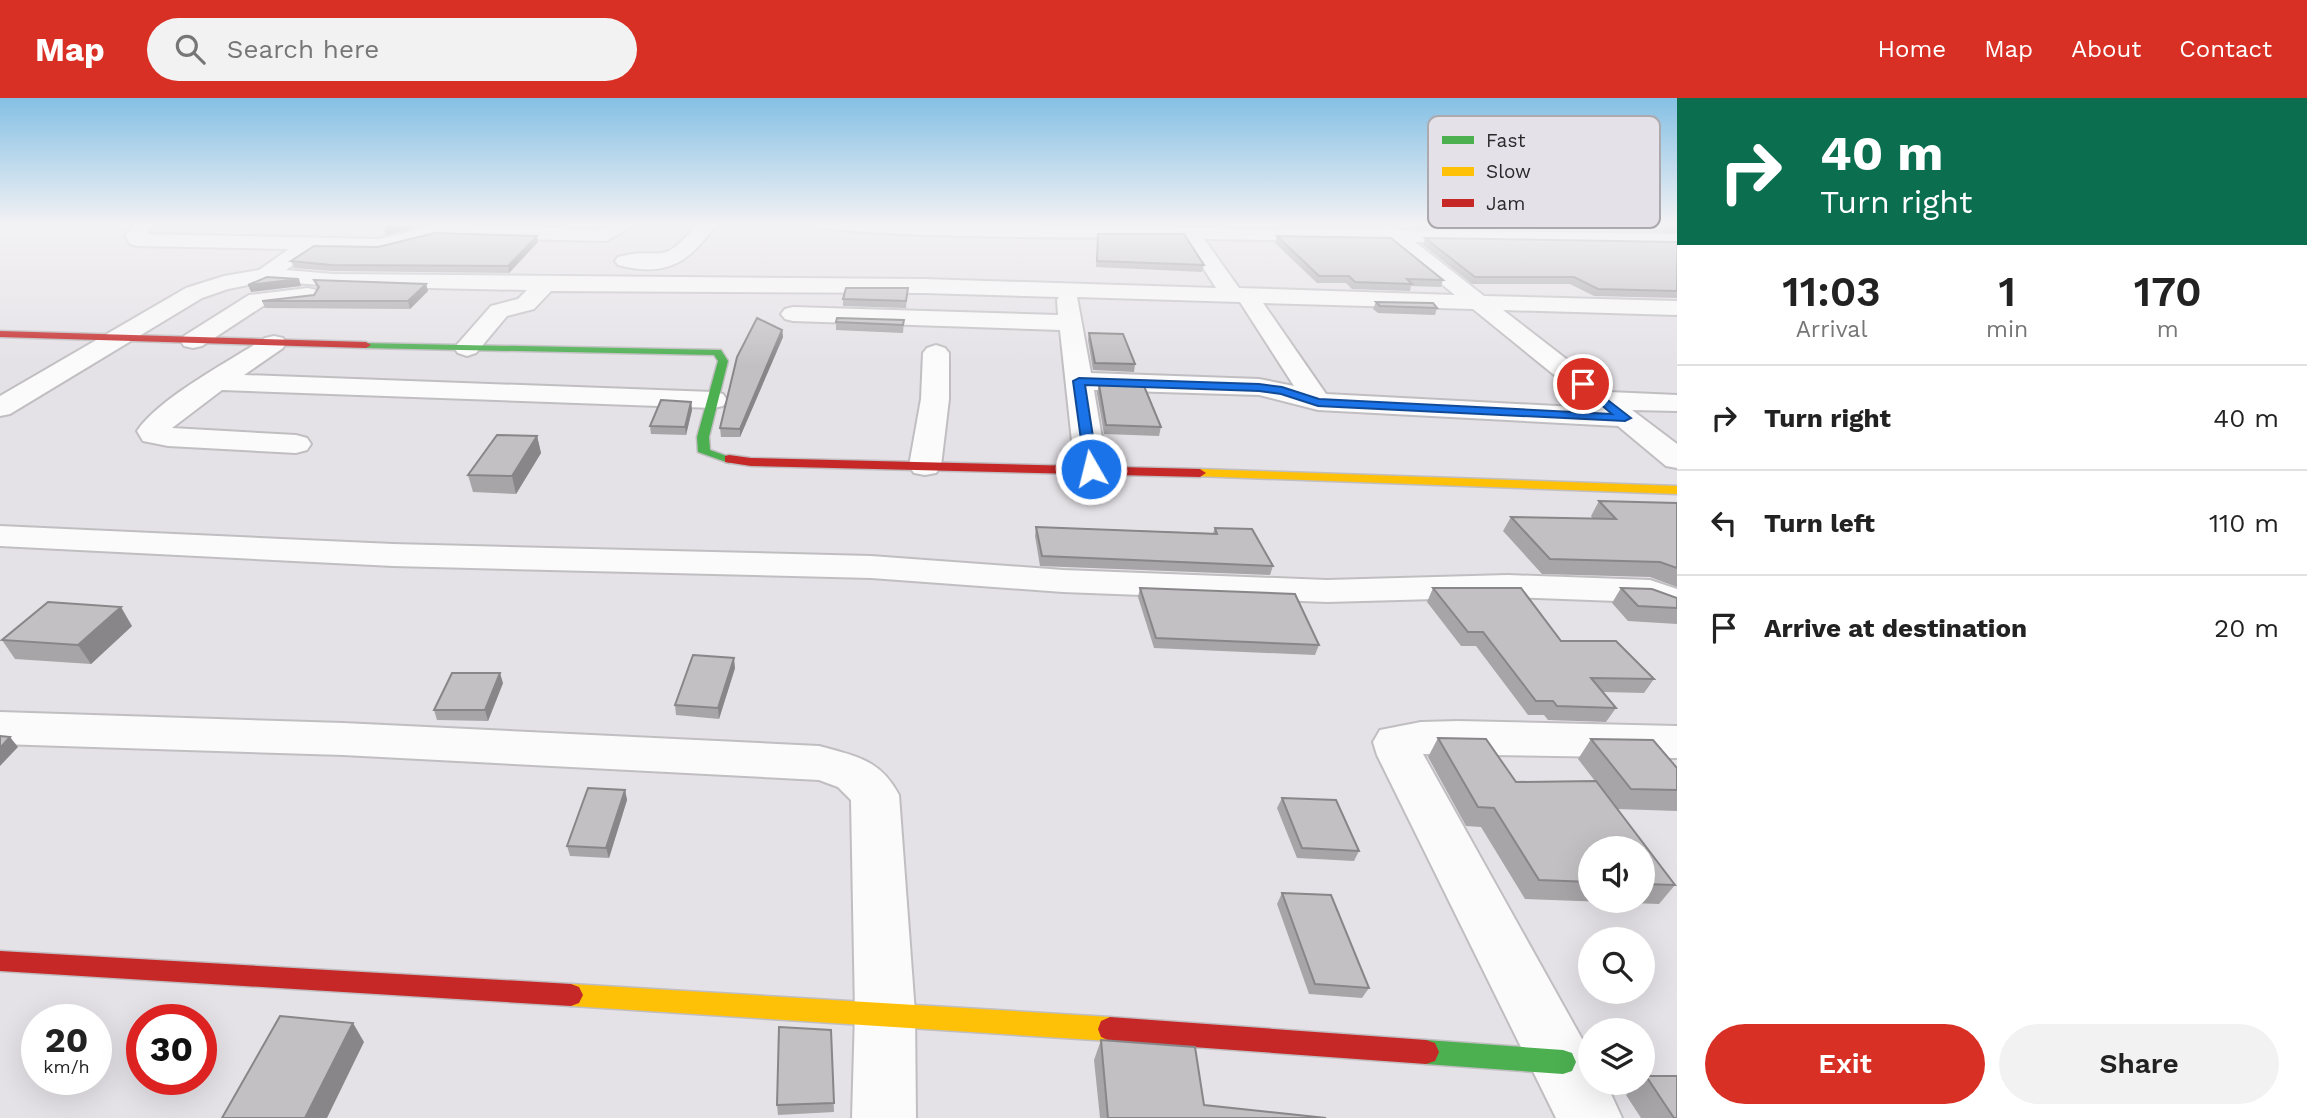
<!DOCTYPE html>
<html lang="en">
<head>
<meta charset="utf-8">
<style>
	:root { --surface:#fff; --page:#f2f2f2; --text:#222; --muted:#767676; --line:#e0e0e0; --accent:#d93025 }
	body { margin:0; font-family:"Work Sans",sans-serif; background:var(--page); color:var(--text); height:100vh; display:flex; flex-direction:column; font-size:26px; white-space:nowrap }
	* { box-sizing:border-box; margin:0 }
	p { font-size:23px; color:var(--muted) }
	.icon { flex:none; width:38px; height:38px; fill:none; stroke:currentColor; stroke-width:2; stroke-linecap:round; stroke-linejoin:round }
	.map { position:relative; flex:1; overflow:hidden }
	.side { display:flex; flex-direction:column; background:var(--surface); width:630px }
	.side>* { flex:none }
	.banner { background:#0b6e4f; color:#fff; overflow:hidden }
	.controls { position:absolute; left:1578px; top:738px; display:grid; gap:14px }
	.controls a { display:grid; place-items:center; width:77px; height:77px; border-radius:50%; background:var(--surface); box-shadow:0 7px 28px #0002; font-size:35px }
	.speed { position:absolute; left:21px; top:906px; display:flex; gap:14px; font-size:35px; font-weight:700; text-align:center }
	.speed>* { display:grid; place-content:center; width:91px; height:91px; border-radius:50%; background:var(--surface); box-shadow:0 7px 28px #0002; line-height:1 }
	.speed small { font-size:18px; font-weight:400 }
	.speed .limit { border:10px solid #d22; background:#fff; color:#111 }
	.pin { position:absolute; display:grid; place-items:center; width:60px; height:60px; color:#fff; margin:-30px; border:4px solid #fff; border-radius:50%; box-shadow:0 2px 7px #0007 }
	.me { position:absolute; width:77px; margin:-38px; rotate:352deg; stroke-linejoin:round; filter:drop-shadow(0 0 5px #0008) }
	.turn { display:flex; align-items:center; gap:24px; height:147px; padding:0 28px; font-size:32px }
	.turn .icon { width:91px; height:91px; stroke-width:2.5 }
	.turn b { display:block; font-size:49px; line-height:60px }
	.eta { display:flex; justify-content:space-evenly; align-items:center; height:119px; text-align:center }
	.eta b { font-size:42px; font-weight:600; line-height:49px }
	.primary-button { display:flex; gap:14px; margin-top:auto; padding:14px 28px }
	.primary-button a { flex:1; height:80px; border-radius:42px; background:var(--accent); color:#fff; font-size:28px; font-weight:600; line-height:80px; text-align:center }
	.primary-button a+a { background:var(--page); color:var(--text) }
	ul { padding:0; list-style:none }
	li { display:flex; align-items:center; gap:21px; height:105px; padding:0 28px; border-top:2px solid var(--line) }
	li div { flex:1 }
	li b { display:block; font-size:26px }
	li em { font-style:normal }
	header { display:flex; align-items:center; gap:42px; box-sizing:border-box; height:98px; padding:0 35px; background:var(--accent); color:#fff }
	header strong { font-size:33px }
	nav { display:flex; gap:38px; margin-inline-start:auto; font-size:24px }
	.search { width:490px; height:63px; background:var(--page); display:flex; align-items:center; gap:18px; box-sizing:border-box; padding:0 24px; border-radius:38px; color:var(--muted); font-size:26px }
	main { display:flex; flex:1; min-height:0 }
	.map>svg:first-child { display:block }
</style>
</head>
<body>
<header>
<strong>Map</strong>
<div class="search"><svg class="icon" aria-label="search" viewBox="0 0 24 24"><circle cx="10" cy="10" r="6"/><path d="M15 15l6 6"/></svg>Search here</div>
<nav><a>Home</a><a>Map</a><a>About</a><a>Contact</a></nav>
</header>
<main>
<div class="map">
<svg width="1677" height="1020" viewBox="0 0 1677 1020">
	<rect width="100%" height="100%" fill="#e5e2e7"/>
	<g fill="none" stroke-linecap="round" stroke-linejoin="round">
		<defs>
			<g id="street">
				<path d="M136 125H155L147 136 379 141 436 127 603 131 614 125H638L606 143 436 139 379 153 315 152 286 172 333 176 924 181 1216 190 1184 140C1139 140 825 141 811 125L1382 132 1390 128 1400 132 1677 136V148L1415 144 1484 198 1677 203V217L1503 212 1609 294 1677 297V313L1632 312 1677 346V370L1666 368 1618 328 1318 312 1259 297 1094 292 1107 371 1102 378 1091 380 1080 378 1075 371 1060 232 793 223 785 221 781 216 785 211 793 209 1058 217 1057 202 1059 199 924 195 551 193 534 211 507 218 476 255 467 258 458 255 454 250 491 208 518 201 527 192 333 188 269 183 228 191 202 200 10 316 0 318V298L186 190 224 178 259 172 289 151 137 148 130 146 125 138ZM1204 141 1390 144 1455 197 1239 190ZM1077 199 1240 204 1294 288 1259 281 1091 275ZM1263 205 1473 211 1595 310 1326 296Z"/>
				<path d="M698 125H717C690 164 667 180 618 167L615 163 618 159C663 147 660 172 698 125Z"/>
				<path d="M308 190 316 192 319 197 316 202 263 208 202 248 193 250 184 248 181 243 184 238 249 197Z"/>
				<path d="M274 238 283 240 286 245 283 250 244 277 713 294 723 296 727 302 723 308 713 310 222 292 172 330 296 337 307 340 311 346 307 352 296 355 168 348 143 343 137 333C160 299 230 263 265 240Z"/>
				<path d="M936 247 945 250 949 255V301L941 368 936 375 925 377 914 375 909 368 921 301 923 255 927 250Z"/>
				<path d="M0 428 393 446 871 458 1063 472 1327 482 1508 477 1650 482 1677 491V517L1643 504 1508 499 1327 504 1063 494 871 480 393 468 0 448Z"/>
				<path d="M0 614 343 625 819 648C855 658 880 661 899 697L915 915 916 1020H852L855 915 851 702 838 689 819 682 343 657 0 646Z"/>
				<path d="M1458 623 1677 628V660L1423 656 1591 957V985H1606L1622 1020H1556L1377 657 1373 644 1380 632 1421 624Z"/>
			</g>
			<g id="fast">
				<path d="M362 245 721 252 728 263 709 339 710 352 735 361 729 365 698 354 697 339 718 263 714 257 366 250 361 247Z"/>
				<path d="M1426 942 1563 952 1572 955 1576 964 1572 973 1563 976 1426 966 1417 963 1413 954 1417 945Z"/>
			</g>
			<g id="slow">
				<path d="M1200 371 1677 388V396L1195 378V372Z"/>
				<path d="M571 886 1110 919 1119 923 1122 931 1119 939 1110 943 571 908 563 905 559 897 563 889Z"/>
			</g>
			<g id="jam">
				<path d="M0 233 366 244 371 247 366 250 0 239Z"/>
				<path d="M729 357 751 360 1200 371 1206 375 1200 379 751 368 725 364V358Z"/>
				<path d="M0 853 571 886 579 889 583 897 579 905 571 908 0 873Z"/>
				<path d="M1110 919 1426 942 1435 945 1439 954 1435 963 1426 966 1110 943 1101 939 1098 931 1101 923Z"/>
			</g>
		</defs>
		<use href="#street" stroke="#c0bec1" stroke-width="4"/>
		<use href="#fast" stroke="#c0bec1" stroke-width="3"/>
		<use href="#slow" stroke="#c0bec1" stroke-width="3"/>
		<use href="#jam" stroke="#c0bec1" stroke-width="3"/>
		<use href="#street" fill="#fbfbfb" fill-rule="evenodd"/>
		<use href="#fast" fill="#4caf50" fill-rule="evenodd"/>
		<use href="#slow" fill="#ffc107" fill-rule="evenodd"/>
		<use href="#jam" fill="#c62828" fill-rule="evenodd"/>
	</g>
	<g fill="#a7a5a7" fill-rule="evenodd">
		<path d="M1280 125H1677V134L1401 129 1391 126 1381 129 1283 128Z"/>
		<path d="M1098 136 1204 167 1202 174 1096 169Z"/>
		<path d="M1277 138 1443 182 1441 189 1411 188 1410 193 1352 191 1346 185H1317L1275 145Z"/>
		<path d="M1425 140 1677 144V200L1594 198 1570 186H1472L1423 147Z"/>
		<path d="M538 144 509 175 333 173 294 170 291 163 378 149Z"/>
		<path d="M314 182 426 186 428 193 410 211 265 210 262 203 314 197 317 191Z"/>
		<path d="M908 190 906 210 843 208V201Z"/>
		<path d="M1376 204 1437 210 1435 217 1378 215 1373 211Z"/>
		<path d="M904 222 903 235 836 232V224Z"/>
		<path d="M782 232 783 239 740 339H721L720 330Z"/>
		<path d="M1089 235 1135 266 1134 274 1093 272 1088 242Z"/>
		<path d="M1099 287 1161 329 1159 338 1104 336 1097 295Z"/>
		<path d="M691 304 692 312 686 337 651 336 650 328Z"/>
		<path d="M537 338 541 355 516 396 473 394 468 377Z"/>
		<path d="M1599 403 1677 405V489L1650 479 1542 476 1503 433 1511 419 1593 421 1591 418Z"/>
		<path d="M1036 429 1213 435 1215 430 1273 468 1270 477 1040 468 1035 438Z"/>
		<path d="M1140 490 1319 547 1315 557 1154 550 1138 499Z"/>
		<path d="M1433 490 1561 543 1654 581 1644 595 1603 594 1616 610 1606 624 1548 622 1544 617H1528L1476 548H1461L1427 504Z"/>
		<path d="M1621 490 1677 500V526L1628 523 1612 505Z"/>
		<path d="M132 528 91 566 15 561 2 542Z"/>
		<path d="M735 570 719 621 676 617 675 607Z"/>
		<path d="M503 585 488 623 437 622 434 612Z"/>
		<path d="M1438 640 1516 684 1595 683 1578 661 1591 641 1677 670V713L1617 711 1675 787 1659 806 1525 801 1481 729 1466 728 1428 659ZM1591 751H1643V803H1591Z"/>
		<path d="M625 692 627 702 609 760 570 758 567 748Z"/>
		<path d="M1282 700 1359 753 1354 763 1297 760 1277 710Z"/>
		<path d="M1282 795 1369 890 1362 900 1309 896 1277 806Z"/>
		<path d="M831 932 834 1014 778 1017 777 1007Z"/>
		<path d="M1101 942 1204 1007 1326 1020H1100L1094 962Z"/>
		<path d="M1646 978 1677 1020H1641L1626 997 1639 985H1643V981Z"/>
	</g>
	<g fill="#888688">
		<path d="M404 125H431L386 137 384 130Z"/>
		<path d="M1383 125H1391L1381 129Z"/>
		<path d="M537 138 538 144 509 175 508 168Z"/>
		<path d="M299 181 301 188 251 194 248 187Z"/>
		<path d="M426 186 428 193 410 211 408 203Z"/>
		<path d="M782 232 783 239 740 339V331Z"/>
		<path d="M691 304 692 312 686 337 685 329Z"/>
		<path d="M537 338 541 355 516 396 512 378Z"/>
		<path d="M121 509 132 528 91 566 78 547Z"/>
		<path d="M734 560 735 570 719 621 718 610Z"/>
		<path d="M500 575 503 585 488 623 485 612Z"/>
		<path d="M10 639 18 649 0 668V650Z"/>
		<path d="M625 692 627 702 609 760 606 750Z"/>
		<path d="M353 925 364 944 327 1020H305Z"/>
	</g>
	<g fill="#c2c0c2" stroke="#888688" stroke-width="2">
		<path d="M394 125H404L384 130Z"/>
		<path d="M1542 125H1677V128Z"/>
		<path d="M435 135 537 138 508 168 331 167 291 163 314 148 378 149Z"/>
		<path d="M1098 136H1184L1204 167 1097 163Z"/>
		<path d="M1277 138 1391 140 1443 182 1407 181 1412 186 1355 184 1349 178H1319Z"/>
		<path d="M1425 140 1677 144V193L1598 191 1574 179H1475Z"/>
		<path d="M267 179 299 181 248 187Z"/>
		<path d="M314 182 426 186 408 203H262L314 197 319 189Z"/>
		<path d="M846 190H908L906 203 843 201Z"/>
		<path d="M1376 204 1433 205 1437 210 1380 208Z"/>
		<path d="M757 220 782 232 740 331 720 330 737 259Z"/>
		<path d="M837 220 904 222 903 227 836 224Z"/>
		<path d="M1089 235 1123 236 1135 266 1095 265Z"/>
		<path d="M1099 287 1144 288 1161 329 1106 327Z"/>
		<path d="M661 302 691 304 685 329 650 328Z"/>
		<path d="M497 337 537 338 512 378 468 377Z"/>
		<path d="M1599 403 1677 405V470L1660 464 1550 461 1511 419 1616 421Z"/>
		<path d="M1036 429 1217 436 1215 430 1252 431 1273 468 1042 458Z"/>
		<path d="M1140 490 1295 496 1319 547 1156 540Z"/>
		<path d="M1433 490H1521L1561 543H1616L1654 581 1591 580 1616 610 1557 608 1553 603H1536L1483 534H1468Z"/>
		<path d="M1621 490 1652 491 1677 500V510L1638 508Z"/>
		<path d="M48 504 121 509 78 547 2 542Z"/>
		<path d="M693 557 734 560 718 610 675 607Z"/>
		<path d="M452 575H500L485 612H434Z"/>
		<path d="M0 638 10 639 0 650Z"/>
		<path d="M1438 640 1486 641 1516 684 1596 683 1675 787 1643 786V751H1591V784L1539 782 1494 710 1478 709Z"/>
		<path d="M1591 641 1653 642 1677 670V692L1631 691Z"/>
		<path d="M588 690 625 692 606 750 567 748Z"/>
		<path d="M1282 700 1336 702 1359 753 1302 750Z"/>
		<path d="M1282 795 1331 797 1369 890 1315 886Z"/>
		<path d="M280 918 353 925 305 1020H222Z"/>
		<path d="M779 929 831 932 834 1005 777 1007Z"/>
		<path d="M1101 942 1195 949 1204 1007 1326 1020H1108Z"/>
		<path d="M1646 978H1677V1020H1674Z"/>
	</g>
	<linearGradient id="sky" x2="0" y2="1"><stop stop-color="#85c0e4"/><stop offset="0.47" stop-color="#f3f2f4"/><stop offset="1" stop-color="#f3f2f4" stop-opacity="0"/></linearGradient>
	<rect width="1677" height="268" fill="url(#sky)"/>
	<path fill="#1a73e8" stroke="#114b97" stroke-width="2" d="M1079 280 1259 286 1282 289 1319 301 1612 316 1579 288 1577 286 1583 283 1631 320 1625 323 1318 308 1281 296 1259 293 1085 287 1098 371 1091 375 1085 371 1073 283Z"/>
	<rect x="1428" y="18" width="232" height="112" rx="10" fill="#e5e1e8" stroke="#adaaaf" stroke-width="2"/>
	<rect x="1442" y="38" width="32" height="8" fill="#4caf50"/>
	<rect x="1442" y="69" width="32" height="9" fill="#ffc107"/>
	<rect x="1442" y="101" width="32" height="8" fill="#c62828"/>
	<g font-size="19" fill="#2b292b">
		<text x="1486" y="49">Fast</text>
		<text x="1486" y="80">Slow</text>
		<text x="1486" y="112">Jam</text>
	</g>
</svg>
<div class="controls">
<a><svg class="icon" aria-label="sound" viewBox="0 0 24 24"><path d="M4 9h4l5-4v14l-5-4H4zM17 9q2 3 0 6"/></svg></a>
<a><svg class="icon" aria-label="search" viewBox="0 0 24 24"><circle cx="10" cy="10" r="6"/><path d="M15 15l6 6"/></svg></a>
<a><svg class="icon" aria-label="layers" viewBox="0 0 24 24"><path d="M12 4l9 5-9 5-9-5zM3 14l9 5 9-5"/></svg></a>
</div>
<div class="speed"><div>20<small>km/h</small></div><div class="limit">30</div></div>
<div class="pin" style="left:1583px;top:286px;background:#d93025"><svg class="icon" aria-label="arrive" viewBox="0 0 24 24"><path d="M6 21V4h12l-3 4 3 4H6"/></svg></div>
<svg class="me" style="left:1091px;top:371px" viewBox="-20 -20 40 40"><circle r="17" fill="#1a73e8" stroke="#fff" stroke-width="3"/><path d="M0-11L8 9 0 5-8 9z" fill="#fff"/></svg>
</div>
<section class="side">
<div class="banner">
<div class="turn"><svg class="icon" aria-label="right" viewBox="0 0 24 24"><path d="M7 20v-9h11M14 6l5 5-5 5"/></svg><div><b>40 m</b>Turn right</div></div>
</div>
<div class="eta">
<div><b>11:03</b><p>Arrival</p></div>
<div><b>1</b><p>min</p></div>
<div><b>170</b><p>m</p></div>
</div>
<ul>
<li><svg class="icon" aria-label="right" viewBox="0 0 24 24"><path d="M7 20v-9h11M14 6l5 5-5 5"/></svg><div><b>Turn right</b></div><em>40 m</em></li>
<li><svg class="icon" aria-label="left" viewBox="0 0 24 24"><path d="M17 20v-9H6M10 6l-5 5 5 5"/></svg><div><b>Turn left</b></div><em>110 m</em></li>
<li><svg class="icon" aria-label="arrive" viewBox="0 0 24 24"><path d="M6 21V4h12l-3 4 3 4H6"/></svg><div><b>Arrive at destination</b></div><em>20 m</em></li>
</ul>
<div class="primary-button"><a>Exit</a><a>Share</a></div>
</section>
</main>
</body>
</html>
